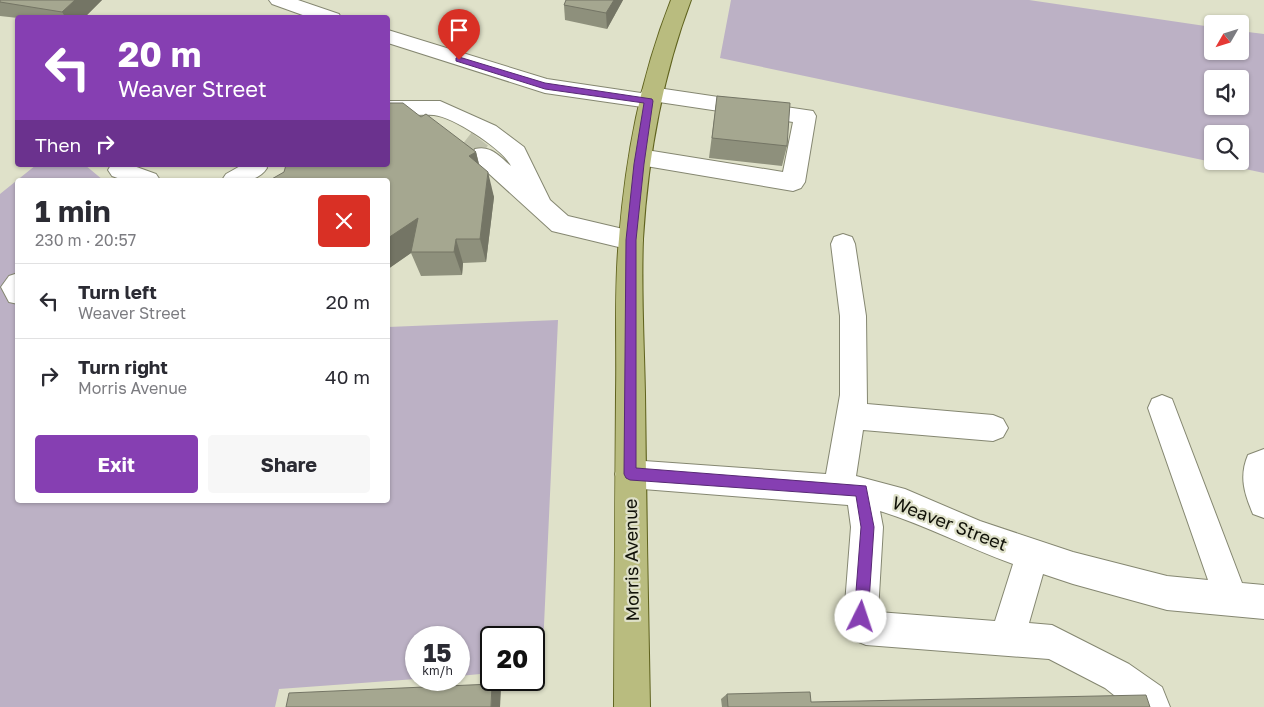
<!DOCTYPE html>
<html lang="en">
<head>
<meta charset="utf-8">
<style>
	:root { --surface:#fff; --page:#f7f7f7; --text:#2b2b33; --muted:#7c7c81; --line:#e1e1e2; --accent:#863fb2 }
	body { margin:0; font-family:"Golos Text",sans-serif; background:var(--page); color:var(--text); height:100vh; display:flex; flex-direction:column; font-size:19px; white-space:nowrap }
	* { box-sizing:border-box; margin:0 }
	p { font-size:16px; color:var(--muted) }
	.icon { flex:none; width:28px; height:28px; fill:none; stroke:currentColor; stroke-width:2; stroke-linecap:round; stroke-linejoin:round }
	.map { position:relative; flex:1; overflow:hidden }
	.sheet { position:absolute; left:15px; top:178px; width:375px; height:325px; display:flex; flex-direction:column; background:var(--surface); border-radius:5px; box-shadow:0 1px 4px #0004 }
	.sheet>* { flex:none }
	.banner { position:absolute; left:15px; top:15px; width:375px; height:152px; border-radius:5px; box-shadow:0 1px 4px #0004; background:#863fb2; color:#fff; overflow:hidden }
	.needle { width:32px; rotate:231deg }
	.fabs { position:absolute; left:1204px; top:15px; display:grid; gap:10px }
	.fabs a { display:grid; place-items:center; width:45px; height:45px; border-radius:5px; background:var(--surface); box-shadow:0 1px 4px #0004; font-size:25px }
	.speed { position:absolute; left:405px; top:626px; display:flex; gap:10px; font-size:25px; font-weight:700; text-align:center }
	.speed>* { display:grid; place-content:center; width:65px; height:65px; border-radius:50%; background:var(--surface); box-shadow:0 1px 4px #0004; line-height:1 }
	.speed small { font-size:12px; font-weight:400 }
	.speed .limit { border:2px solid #111; border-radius:8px; background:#fff; color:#111 }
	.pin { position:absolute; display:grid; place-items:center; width:42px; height:42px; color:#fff; margin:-51px -21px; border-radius:50% 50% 50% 0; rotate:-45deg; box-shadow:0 0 5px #0007 }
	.pin .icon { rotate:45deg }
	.me { position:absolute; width:55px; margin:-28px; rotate:4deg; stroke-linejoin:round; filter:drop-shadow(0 0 4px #0008) }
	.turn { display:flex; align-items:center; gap:18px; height:105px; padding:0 20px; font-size:22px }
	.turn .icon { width:65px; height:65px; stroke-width:2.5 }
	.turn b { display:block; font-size:35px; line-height:42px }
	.then { display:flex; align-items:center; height:48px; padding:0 20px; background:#0003; gap:10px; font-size:19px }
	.round { display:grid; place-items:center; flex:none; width:52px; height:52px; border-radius:5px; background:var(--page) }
	.head { display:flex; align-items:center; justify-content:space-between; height:85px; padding:0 20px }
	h1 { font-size:30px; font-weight:700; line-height:38px }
	.cta { display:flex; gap:10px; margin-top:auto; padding:10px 20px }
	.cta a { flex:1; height:58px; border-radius:5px; background:var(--accent); color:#fff; font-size:20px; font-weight:700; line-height:58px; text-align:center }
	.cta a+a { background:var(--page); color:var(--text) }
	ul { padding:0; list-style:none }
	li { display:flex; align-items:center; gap:15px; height:75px; padding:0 20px; border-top:1px solid var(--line) }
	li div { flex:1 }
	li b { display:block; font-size:19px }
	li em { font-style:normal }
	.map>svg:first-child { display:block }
</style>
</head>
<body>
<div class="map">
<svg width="1264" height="707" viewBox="0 0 1264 707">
	<rect width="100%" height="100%" fill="#dfe1c9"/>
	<g fill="#bcb1c5" fill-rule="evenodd">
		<path d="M731 0H1029L1212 27V51H1240V31L1264 34V173L720 58ZM1212 79H1240V106H1212ZM1212 134H1240V161H1212Z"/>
		<path d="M36 165H85L103 180H18V500H388V327L558 320 542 669 534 670V638H491V673L459 676V638H416V679L279 689 275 707H0V194Z"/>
	</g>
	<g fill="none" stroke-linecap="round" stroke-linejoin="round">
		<path stroke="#c0c2ac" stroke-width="21" stroke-dasharray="21 11" stroke-linecap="butt" d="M465 141 483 155"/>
		<defs>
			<g id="minor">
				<path d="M269 0H298L339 14 341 18H311L272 4Z"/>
				<path d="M388 30 547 79 641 93 643 89 651 87 813 111 816 116 805 182 801 188 793 191 640 165 632 163 629 157 632 151 640 149 783 172 793 122 659 102 657 106 649 108 545 93 388 43Z"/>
				<path d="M388 101H440L496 126 524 147 550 200 568 216 640 233 643 240 640 247 631 250 552 231 475 161 472 155 475 149C491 145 499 156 511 166 503 149 453 117 434 115 419 114 403 116 388 115Z"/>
				<path d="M111 165H131L156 174 160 180H123L112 176 108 170Z"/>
				<path d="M242 165H266L267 168C257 184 238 180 222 180L226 174Z"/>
				<path d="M843 234 852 237 855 244 866 316 867 404 993 415 1003 419 1008 428 1003 437 993 441 863 430 856 476 905 489 980 521 1073 552 1167 576 1208 580 1148 408 1152 399 1162 395 1172 399 1242 583 1264 585V619L1167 610 1073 584 1043 574 1029 623 1052 625 1129 664 1162 687 1170 707H1129L1105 688 1049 659 866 645 854 640 844 617 851 527 848 505 630 488 619 484 615 474 619 464 630 460 826 474 840 395V316L831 244 834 237ZM880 511C926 525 968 548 1013 564L995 621 878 612 883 527Z"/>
				<path d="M18 273V304L9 302 1 287 9 276Z"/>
				<path d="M1264 449V518L1253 514C1244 493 1239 476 1248 455Z"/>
			</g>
			<path id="major" d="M671 0H691C662 77 648 157 643 239 641 291 644 343 645 394 646 498 648 603 650 707H614C614 602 615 498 616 394 617 342 614 290 619 239 626 155 640 79 671 0Z"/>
		</defs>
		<use href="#minor" stroke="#858771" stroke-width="2"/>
		<use href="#major" stroke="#60631e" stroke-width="2"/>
		<use href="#minor" fill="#fff" fill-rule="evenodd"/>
		<use href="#major" fill="#b9bc7f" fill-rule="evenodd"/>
	</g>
	<g fill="#8e907c">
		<path d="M0 0H102L84 18H18L0 16Z"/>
		<path d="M566 0H623L607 29 565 20 564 5Z"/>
		<path d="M717 96 787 146 782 166 709 158Z"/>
		<path d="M421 117 476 152 479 164 494 197 486 262 463 263 462 275 421 276 411 253 388 269V180Z"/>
		<path d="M727 694 811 702 1150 707H722L721 699Z"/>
	</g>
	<g fill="#747565">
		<path d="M75 0H102L84 18H66L62 12Z"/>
		<path d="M614 0H623L607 29 606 13Z"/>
		<path d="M476 152 482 177 469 156Z"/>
		<path d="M488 172 494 197 486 262 480 239Z"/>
		<path d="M418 218 411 253 388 269V238Z"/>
		<path d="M456 239 463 263 462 275 454 252Z"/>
		<path d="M492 684 501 689 500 707H491Z"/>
	</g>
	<g fill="#a5a790" stroke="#747565">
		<path d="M0 0H75L62 12 0 2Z"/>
		<path d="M566 0H614L606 13 564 5Z"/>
		<path d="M717 96 790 103 787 146 712 138Z"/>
		<path d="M388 103H403L421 117 426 114 476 152 469 156 488 172 480 239H456L454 252H411L418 218 388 238V180H270L284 172 286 165H388Z"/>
		<path d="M492 684 491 707H286L289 693Z"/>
		<path d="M810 692 811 702 1146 695 1150 707H728L727 694Z"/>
	</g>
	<path fill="#863fb2" stroke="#572974" d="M459 57 545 83 652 99 653 101 644 164 636 240V468L866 486 874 527 868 617 866 622 861 624 856 622 854 617 861 527 856 496 630 480 626 478 624 474 626 240 634 164 644 103 545 89 456 61V58Z"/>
	<g text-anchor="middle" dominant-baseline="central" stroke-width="4.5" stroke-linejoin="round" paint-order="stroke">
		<g font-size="18" fill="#111209" stroke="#dfe1c9">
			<text transform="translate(950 523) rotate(21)">Weaver Street</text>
			<text transform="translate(631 560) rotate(-91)">Morris Avenue</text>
		</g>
	</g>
</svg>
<div class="fabs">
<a><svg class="needle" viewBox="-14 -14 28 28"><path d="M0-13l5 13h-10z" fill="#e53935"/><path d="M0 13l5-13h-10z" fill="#7c7c81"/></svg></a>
<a><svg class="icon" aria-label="sound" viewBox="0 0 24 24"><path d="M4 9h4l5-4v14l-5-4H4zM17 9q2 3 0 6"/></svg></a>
<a><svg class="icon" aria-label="search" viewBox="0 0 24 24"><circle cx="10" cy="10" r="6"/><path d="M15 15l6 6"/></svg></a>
</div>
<div class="speed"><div>15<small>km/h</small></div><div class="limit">20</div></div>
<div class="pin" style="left:459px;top:60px;background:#d93025"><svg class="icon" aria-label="arrive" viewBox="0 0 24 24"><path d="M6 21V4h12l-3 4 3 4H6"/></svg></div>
<svg class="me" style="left:861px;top:617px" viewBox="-20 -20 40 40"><circle r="19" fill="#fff"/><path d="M0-13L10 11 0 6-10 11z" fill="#863fb2"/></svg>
<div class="banner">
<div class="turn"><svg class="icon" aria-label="left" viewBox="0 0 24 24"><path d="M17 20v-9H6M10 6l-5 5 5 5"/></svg><div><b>20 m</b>Weaver Street</div></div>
<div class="then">Then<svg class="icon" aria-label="right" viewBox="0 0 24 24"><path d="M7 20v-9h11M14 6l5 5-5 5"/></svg></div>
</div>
<section class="sheet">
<div class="head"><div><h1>1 min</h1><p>230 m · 20:57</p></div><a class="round" style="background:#d93025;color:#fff"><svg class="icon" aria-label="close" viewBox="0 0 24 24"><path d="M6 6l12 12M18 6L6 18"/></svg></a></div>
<ul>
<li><svg class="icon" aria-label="left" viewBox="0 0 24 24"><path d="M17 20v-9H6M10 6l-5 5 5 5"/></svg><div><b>Turn left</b><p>Weaver Street</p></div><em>20 m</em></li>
<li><svg class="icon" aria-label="right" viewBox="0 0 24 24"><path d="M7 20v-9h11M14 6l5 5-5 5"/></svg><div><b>Turn right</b><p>Morris Avenue</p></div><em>40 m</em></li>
</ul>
<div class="cta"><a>Exit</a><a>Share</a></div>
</section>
</div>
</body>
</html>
